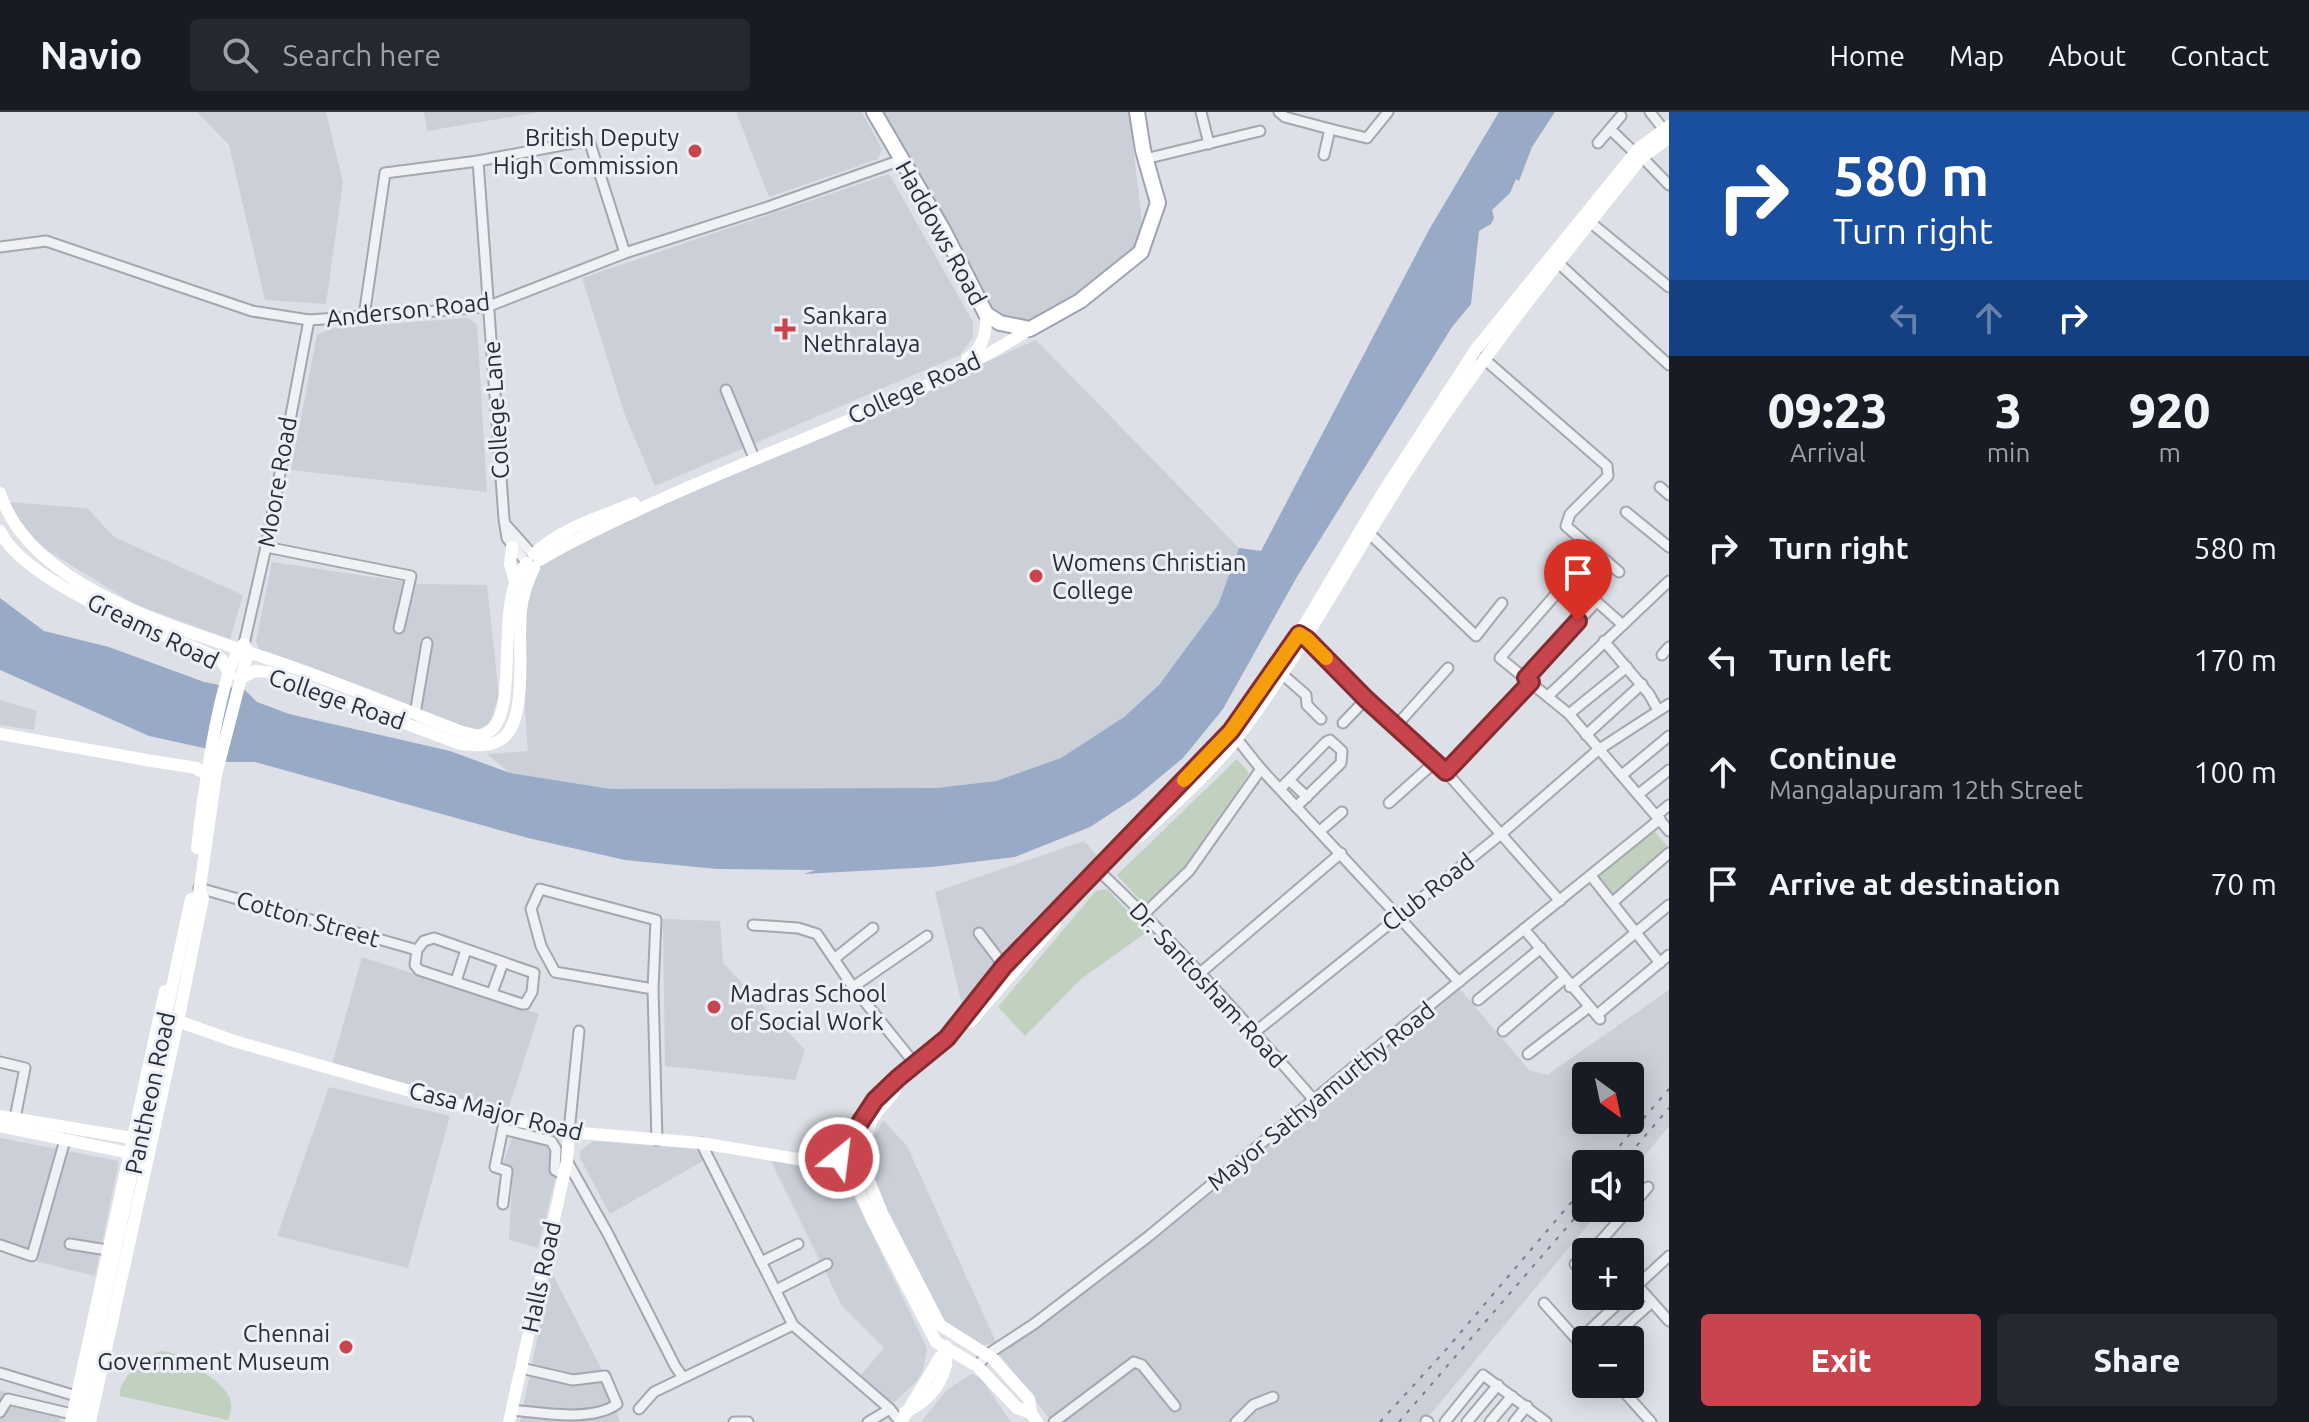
<!DOCTYPE html>
<html lang="en">
<head>
<meta charset="utf-8">
<style>
	:root { --surface:#171b24; --page:#242831; --text:#f1f3f6; --muted:#9ea1a6; --line:#363941; --accent:#c9454d }
	body { margin:0; font-family:Ubuntu,sans-serif; background:var(--page); color:var(--text); height:100vh; display:flex; flex-direction:column; font-size:30px; white-space:nowrap }
	* { box-sizing:border-box; margin:0 }
	p { font-size:26px; color:var(--muted) }
	.icon { flex:none; width:44px; height:44px; fill:none; stroke:currentColor; stroke-width:2; stroke-linecap:round; stroke-linejoin:round }
	.map { position:relative; flex:1; overflow:hidden }
	.details { display:flex; flex-direction:column; background:var(--surface); width:640px }
	.details>* { flex:none }
	.hud { background:#1a4fa0; color:#fff; overflow:hidden }
	.needle { width:52px; rotate:147deg }
	.fabs { position:absolute; left:1572px; top:950px; display:grid; gap:16px }
	.fabs a { display:grid; place-items:center; width:72px; height:72px; border-radius:8px; background:var(--surface); box-shadow:0 4px 20px #0003; font-size:40px }
	.pin { position:absolute; display:grid; place-items:center; width:68px; height:68px; color:#fff; margin:-82px -34px; border-radius:50% 50% 50% 0; rotate:-45deg; box-shadow:0 0 8px #0007 }
	.pin .icon { rotate:45deg }
	.me { position:absolute; width:88px; margin:-44px; rotate:29deg; stroke-linejoin:round; filter:drop-shadow(0 0 6px #0008) }
	.turn { display:flex; align-items:center; gap:28px; height:168px; padding:0 32px; font-size:36px }
	.turn .icon { width:104px; height:104px; stroke-width:2.5 }
	.turn b { display:block; font-size:56px; line-height:68px }
	.lanes { display:flex; align-items:center; height:76px; padding:0 32px; background:#0003; justify-content:center; gap:40px; direction:ltr }
	.lanes .off { opacity:.35 }
	.eta { display:flex; justify-content:space-evenly; align-items:center; height:136px; text-align:center }
	.eta b { font-size:48px; font-weight:800; line-height:56px }
	.cta { display:flex; gap:16px; margin-top:auto; padding:16px 32px }
	.cta a { flex:1; height:92px; border-radius:8px; background:var(--accent); color:#fff; font-size:32px; font-weight:800; line-height:92px; text-align:center }
	.cta a+a { background:var(--page); color:var(--text) }
	ul { padding:0; list-style:none }
	li { display:flex; align-items:center; gap:24px; height:112px; padding:0 32px }
	li div { flex:1 }
	li b { display:block; font-size:30px }
	li em { font-style:normal }
	header { display:flex; align-items:center; gap:48px; box-sizing:border-box; height:112px; padding:0 40px; background:var(--surface); border-bottom:2px solid var(--line) }
	header strong { font-size:38px }
	nav { display:flex; gap:44px; margin-inline-start:auto; font-size:28px }
	.search { width:560px; height:72px; background:var(--page); display:flex; align-items:center; gap:20px; box-sizing:border-box; padding:0 28px; border-radius:8px; color:var(--muted); font-size:30px }
	main { display:flex; flex:1; min-height:0 }
	.map>svg:first-child { display:block }
</style>
</head>
<body>
<header>
<strong>Navio</strong>
<div class="search"><svg class="icon" aria-label="search" viewBox="0 0 24 24"><circle cx="10" cy="10" r="6"/><path d="M15 15l6 6"/></svg>Search here</div>
<nav><a>Home</a><a>Map</a><a>About</a><a>Contact</a></nav>
</header>
<main>
<div class="map">
<svg width="1669" height="1310" viewBox="0 0 1669 1310">
	<rect width="100%" height="100%" fill="#dde0e6"/>
	<g fill="#cbcfd8" fill-rule="evenodd">
		<path d="M197 0H326L343 70 326 192 265 188 229 33Z"/>
		<path d="M424 0H540L427 19Z"/>
		<path d="M736 0H862L882 37 878 47 769 85Z"/>
		<path d="M881 0H1129L1142 110 1138 132 1127 144 1059 193 1022 213 1007 209 991 196Z"/>
		<path d="M889 62 973 210V225L960 243 655 374 625 303 582 166Z"/>
		<path d="M468 206 477 213 487 380 291 358 317 223 332 216Z"/>
		<path d="M1036 228 1239 436 1218 493 1159 573 1124 605 1061 646 996 669 936 676 611 677 510 661 487 642 528 639 518 503 527 472 542 452 565 435Z"/>
		<path d="M6 390 87 396 114 425 243 483 230 527 136 493 32 429Z"/>
		<path d="M272 450 419 472 487 473 499 584 490 610 480 617 468 618 260 538 256 530Z"/>
		<path d="M0 588 37 599 34 618 0 613Z"/>
		<path d="M1084 729 1099 746 989 875 963 897 935 780Z"/>
		<path d="M663 807 720 809 723 851 805 938 795 968 665 954Z"/>
		<path d="M362 845 539 902 505 1007 332 952Z"/>
		<path d="M1459 876 1529 958 1547 963 1669 878V1014L1630 1062V1052H1586V1096H1602L1424 1310H1052L999 1242 1152 1130ZM1586 964H1630V1008H1586Z"/>
		<path d="M329 975 450 1004 408 1156 277 1124Z"/>
		<path d="M883 1008 907 1034 996 1230 982 1234 940 1211 873 1069 869 1036Z"/>
		<path d="M513 1023 552 1032 559 1052 538 1136 509 1128 513 1059 502 1054Z"/>
		<path d="M0 1026 119 1049 95 1164 0 1140Z"/>
		<path d="M593 1029 696 1037 703 1049 610 1102 580 1046V1039Z"/>
		<path d="M770 1047 834 1056 850 1076 927 1236 923 1259 916 1270 891 1293 860 1264 884 1236 842 1194Z"/>
		<path d="M551 1159 602 1258 620 1310H520Z"/>
		<path d="M971 1262 980 1265 1011 1310H921L947 1278Z"/>
		<path d="M0 1278 61 1302 59 1310H0Z"/>
	</g>
	<g fill="#c1d0bf">
		<path d="M1237 647 1249 661 1185 762 1146 795 1117 763Z"/>
		<path d="M1653 718 1669 736V740L1617 786 1599 765Z"/>
		<path d="M1107 777 1147 820 1081 867 1025 924 998 895 1096 779Z"/>
		<path d="M161 1239C174 1239 184 1248 195 1255 214 1267 241 1282 228 1308L120 1284C118 1266 145 1246 161 1239Z"/>
	</g>
	<path fill="#99aac6" d="M1499 0H1555L1532 35 1519 69 1516 67 1510 81 1492 98 1494 106 1491 112 1479 119 1471 192 1452 215 1298 463 1223 597 1183 646 1136 685 1090 715 1015 745 932 755 804 762 816 758 717 757 625 748 528 726 255 650H227L204 636 149 624 0 558V486L44 519 109 535 204 570 245 578 257 590 289 602 450 639 510 661 611 677 936 676 996 669 1061 646 1124 605 1159 573 1218 493 1239 436 1261 439 1430 116Z"/>
	<g fill="none" stroke-linecap="round" stroke-linejoin="round">
		<defs>
			<g id="street">
				<path d="M1201 0 1209 32"/>
				<path d="M1279 0 1285 5 1330 17 1324 43"/>
				<path d="M1650 0 1664 18"/>
				<path d="M1330 17 1367 26 1388 0"/>
				<path d="M1610 17 1635 41"/>
				<path d="M1598 31 1621 4"/>
				<path d="M1642 45 1669 73"/>
				<path d="M1145 47 1260 19"/>
				<path d="M478 49 504 407 507 426 526 450"/>
				<path d="M1590 110 1669 175"/>
				<path d="M0 135 46 129 252 199 309 208 450 198 489 194 625 141 768 95 901 48"/>
				<path d="M1554 147 1669 253"/>
				<path d="M364 204 385 61 478 49 589 28 625 141"/>
				<path d="M1483 246 1607 354 1608 364 1570 402 1566 414 1619 460"/>
				<path d="M726 278 752 341"/>
				<path d="M1660 375 1669 383"/>
				<path d="M1626 400 1669 435"/>
				<path d="M507 414 532 442"/>
				<path d="M1370 422 1476 524 1502 491"/>
				<path d="M266 435 411 464 399 516"/>
				<path d="M1623 513 1570 466 1500 546 1569 602 1669 719"/>
				<path d="M1301 523 1446 660 1560 789"/>
				<path d="M1604 529 1649 582 1658 598"/>
				<path d="M244 532 266 435 309 208"/>
				<path d="M1662 543 1669 535"/>
				<path d="M1282 562 1306 583 1307 593 1321 607"/>
				<path d="M1526 566 1596 490"/>
				<path d="M1548 584 1669 469"/>
				<path d="M415 602 427 531"/>
				<path d="M1569 602 1627 555"/>
				<path d="M1343 611 1366 587"/>
				<path d="M1396 614 1448 556"/>
				<path d="M1233 622 1261 657 1459 870"/>
				<path d="M1586 623 1642 572"/>
				<path d="M1446 660 1531 570"/>
				<path d="M1622 663 1669 624"/>
				<path d="M1289 668 1307 685"/>
				<path d="M1280 677 1326 630 1330 628 1342 639 1341 651 1296 695"/>
				<path d="M1640 681 1669 658"/>
				<path d="M1389 691 1435 650"/>
				<path d="M1657 703 1669 693"/>
				<path d="M1320 719 1342 700"/>
				<path d="M1100 760C1176 832 1246 910 1314 988"/>
				<path d="M1591 764 1660 851"/>
				<path d="M199 776 417 838 415 853 419 858 522 892H525L532 880 534 861 434 826 424 829 417 838"/>
				<path d="M1613 790 1669 741"/>
				<path d="M1144 802 1189 759 1261 657"/>
				<path d="M753 813 798 816 817 822 853 875 915 952"/>
				<path d="M1524 817 1600 907"/>
				<path d="M979 821 1004 854"/>
				<path d="M834 847 873 816"/>
				<path d="M1199 862 1341 741"/>
				<path d="M456 869 466 838"/>
				<path d="M853 875 927 824"/>
				<path d="M1570 875 1669 793"/>
				<path d="M653 877 555 860 541 834 531 797 540 777 656 808 653 877 657 1028"/>
				<path d="M492 881 503 851"/>
				<path d="M1478 888 1541 836"/>
				<path d="M1597 903 1669 843"/>
				<path d="M1503 919 1565 866"/>
				<path d="M1255 920 1500 723 1598 638 1669 592"/>
				<path d="M1528 942 1589 895"/>
				<path d="M0 950 25 956 15 1006"/>
				<path d="M503 1017 551 1029 556 1037 555 1058 564 1063"/>
				<path d="M569 1020 579 919"/>
				<path d="M701 1031 793 1213 890 1297 900 1310"/>
				<path d="M567 1049 608 1122 675 1254 682 1264"/>
				<path d="M503 1092 507 1059 495 1055 505 1006"/>
				<path d="M1630 1096 1648 1075"/>
				<path d="M70 1132 107 1138"/>
				<path d="M0 1133 32 1144 65 1028"/>
				<path d="M1606 1140 1598 1132 1630 1096"/>
				<path d="M761 1150 798 1132"/>
				<path d="M1575 1152 1586 1164"/>
				<path d="M1630 1165 1669 1209"/>
				<path d="M776 1178 827 1152"/>
				<path d="M1630 1180 1669 1144"/>
				<path d="M1605 1184 1614 1194"/>
				<path d="M1544 1191 1586 1238"/>
				<path d="M1610 1228 1652 1190"/>
				<path d="M1578 1229 1626 1184"/>
				<path d="M977 1254 988 1242 1034 1212 1149 1124 1351 957 1660 707"/>
				<path d="M0 1261 76 1284"/>
				<path d="M1617 1272 1651 1310"/>
				<path d="M639 1297 654 1280 793 1213"/>
				<path d="M512 1298C541 1301 593 1310 617 1292L605 1264 573 1268 521 1256"/>
				<path d="M0 1300 8 1287 72 1302"/>
				<path d="M1426 1309 1428 1310"/>
				<path d="M734 1310H748"/>
				<path d="M868 1310 890 1297"/>
				<path d="M1054 1310 1134 1250 1142 1253 1175 1294"/>
				<path d="M1236 1310 1253 1293 1273 1285"/>
				<path d="M1445 1310 1483 1263 1546 1310"/>
				<path d="M1467 1310 1498 1273"/>
				<path d="M1490 1310 1512 1284"/>
				<path d="M1514 1310 1527 1294"/>
			</g>
			<path id="primary" d="M874 0 943 118 986 202 1000 211 1030 217 1080 189 1141 140 1158 91 1143 38 1137 0"/>
		</defs>
		<use href="#street" stroke="#a3a7b0" stroke-width="13"/>
		<use href="#primary" stroke="#9da3b2" stroke-width="18"/>
		<use href="#street" stroke="#f0f1f5" stroke-width="9"/>
		<g stroke="#fff" stroke-width="12">
			<path d="M967 247C983 237 987 220 986 202"/>
			<path d="M0 381C30 476 178 516 263 545 330 567 396 595 462 620 467 621 475 624 480 623 527 617 489 487 527 451"/>
			<path d="M0 419C24 472 167 524 221 547L230 563"/>
			<path d="M512 435 510 452 515 469"/>
			<path d="M534 442C560 416 601 405 634 391"/>
			<path d="M540 448C571 429 604 414 638 398 767 337 908 294 1030 217"/>
			<path d="M0 622 152 649 197 656 200 659"/>
			<path d="M1140 724C1173 693 1210 661 1238 625 1301 541 1350 449 1407 360 1478 249 1560 148 1642 45L1669 26"/>
			<path d="M197 736C201 701 220 549 244 532L248 541 241 566"/>
			<path d="M198 789 216 663 241 566 255 559 268 560 460 632C475 633 491 636 503 626 529 605 517 530 521 498 523 482 527 470 534 456"/>
			<path d="M178 909 234 929 505 1006 569 1020 701 1031 821 1051 841 1049"/>
			<path d="M970 910 1055 812"/>
			<path d="M0 1004 138 1027"/>
			<path d="M0 1014 134 1042"/>
			<path d="M848 1029 875 988 898 966 947 926 1004 854 1231 619 1299 522 1382 382 1476 237 1639 36 1669 14"/>
			<circle cx="849" cy="1041" r="12"/>
			<path d="M861 1037 873 1005 895 979"/>
			<path d="M803 1046 841 1033"/>
			<path d="M860 1046 882 1101 940 1213 992 1246 1029 1287 1031 1301 1037 1310"/>
			<path d="M847 1052 872 1107 936 1230 977 1254 1017 1296 1031 1301"/>
			<path d="M905 1300C926 1291 940 1276 946 1253 947 1247 945 1241 946 1234"/>
			<path d="M71 1310 165 879"/>
			<path d="M90 1310 178 909 203 786 200 781"/>
			<path d="M509 1310 567 1049 569 1020"/>
			<path d="M901 1310 940 1245 945 1242"/>
		</g>
		<use href="#primary" stroke="#fff" stroke-width="14"/>
		<g stroke="#777e8f" stroke-width="2" stroke-dasharray="4 8" stroke-linecap="butt">
			<path d="M1604 1052 1669 977"/>
			<path d="M1621 1052 1669 996"/>
			<path d="M1380 1310 1444 1240 1586 1073"/>
			<path d="M1399 1310 1586 1093"/>
		</g>
		<path stroke="#fff" stroke-width="12" d="M78 1310 191 787"/>
	</g>
	<g fill="none" stroke-linecap="round" stroke-linejoin="round">
		<defs>
			<path id="route" d="M839 1046V1036L848 1029 875 988 898 966 947 926 1004 854 1231 619 1299 522 1307 527 1366 587 1446 660 1531 570 1526 566 1578 509"/>
		</defs>
		<use href="#route" stroke="#832d32" stroke-width="20"/>
		<use href="#route" stroke="#c9454d" stroke-width="14"/>
		<path stroke="#f59e0b" stroke-width="14" d="M1184 668 1231 619 1299 522 1307 527 1326 546"/>
	</g>
	<g fill="#c9454d" stroke="#eceff4" stroke-width="3">
		<circle cx="695" cy="39" r="8"/>
		<path d="M781 205h8v8h8v8h-8v8h-8v-8h-8v-8h8z"/>
		<circle cx="1036" cy="464" r="8"/>
		<circle cx="714" cy="895" r="8"/>
		<circle cx="346" cy="1235" r="8"/>
	</g>
	<g text-anchor="middle" dominant-baseline="central" stroke-width="6" stroke-linejoin="round" paint-order="stroke">
		<g font-size="24" fill="#272d3c" stroke="#eceff4" text-anchor="start">
			<text x="679" y="25" text-anchor="end">British Deputy<tspan x="679" dy="28">High Commission</tspan></text>
			<text x="803" y="203">Sankara<tspan x="803" dy="28">Nethralaya</tspan></text>
			<text x="1052" y="450">Womens Christian<tspan x="1052" dy="28">College</tspan></text>
			<text x="730" y="881">Madras School<tspan x="730" dy="28">of Social Work</tspan></text>
			<text x="330" y="1221" text-anchor="end">Chennai<tspan x="330" dy="28">Government Museum</tspan></text>
		</g>
		<g font-size="24" fill="#272d3c" stroke="#eceff4">
			<text transform="translate(941 121) rotate(61)">Haddows Road</text>
			<text transform="translate(408 198) rotate(-6)">Anderson Road</text>
			<text transform="translate(914 276) rotate(-24)">College Road</text>
			<text transform="translate(496 298) rotate(-94)">College Lane</text>
			<text transform="translate(277 370) rotate(-80)">Moore Road</text>
			<text transform="translate(153 519) rotate(26)">Greams Road</text>
			<text transform="translate(337 587) rotate(19)">College Road</text>
			<text transform="translate(1428 780) rotate(-38)">Club Road</text>
			<text transform="translate(308 807) rotate(16)">Cotton Street</text>
			<text transform="translate(1208 873) rotate(47)">Dr. Santosham Road</text>
			<text transform="translate(150 981) rotate(-78)">Pantheon Road</text>
			<text transform="translate(1321 984) rotate(-39)">Mayor Sathyamurthy Road</text>
			<text transform="translate(496 999) rotate(14)">Casa Major Road</text>
			<text transform="translate(541 1165) rotate(-78)">Halls Road</text>
		</g>
	</g>
</svg>
<div class="fabs">
<a><svg class="needle" viewBox="-14 -14 28 28"><path d="M0-13l5 13h-10z" fill="#e53935"/><path d="M0 13l5-13h-10z" fill="#9ea1a6"/></svg></a>
<a><svg class="icon" aria-label="sound" viewBox="0 0 24 24"><path d="M4 9h4l5-4v14l-5-4H4zM17 9q2 3 0 6"/></svg></a>
<a>+</a>
<a>−</a>
</div>
<div class="pin" style="left:1578px;top:509px;background:#d93025"><svg class="icon" aria-label="arrive" viewBox="0 0 24 24"><path d="M6 21V4h12l-3 4 3 4H6"/></svg></div>
<svg class="me" style="left:839px;top:1046px" viewBox="-20 -20 40 40"><circle r="17" fill="#c9454d" stroke="#fff" stroke-width="3"/><path d="M0-11L8 9 0 5-8 9z" fill="#fff"/></svg>
</div>
<section class="details">
<div class="hud">
<div class="turn"><svg class="icon" aria-label="right" viewBox="0 0 24 24"><path d="M7 20v-9h11M14 6l5 5-5 5"/></svg><div><b>580 m</b>Turn right</div></div>
<div class="lanes"><svg class="icon off" aria-label="left" viewBox="0 0 24 24"><path d="M17 20v-9H6M10 6l-5 5 5 5"/></svg><svg class="icon off" aria-label="ahead" viewBox="0 0 24 24"><path d="M12 20V5M6 11l6-6 6 6"/></svg><svg class="icon" aria-label="right" viewBox="0 0 24 24"><path d="M7 20v-9h11M14 6l5 5-5 5"/></svg></div>
</div>
<div class="eta">
<div><b>09:23</b><p>Arrival</p></div>
<div><b>3</b><p>min</p></div>
<div><b>920</b><p>m</p></div>
</div>
<ul>
<li><svg class="icon" aria-label="right" viewBox="0 0 24 24"><path d="M7 20v-9h11M14 6l5 5-5 5"/></svg><div><b>Turn right</b></div><em>580 m</em></li>
<li><svg class="icon" aria-label="left" viewBox="0 0 24 24"><path d="M17 20v-9H6M10 6l-5 5 5 5"/></svg><div><b>Turn left</b></div><em>170 m</em></li>
<li><svg class="icon" aria-label="ahead" viewBox="0 0 24 24"><path d="M12 20V5M6 11l6-6 6 6"/></svg><div><b>Continue</b><p>Mangalapuram 12th Street</p></div><em>100 m</em></li>
<li><svg class="icon" aria-label="arrive" viewBox="0 0 24 24"><path d="M6 21V4h12l-3 4 3 4H6"/></svg><div><b>Arrive at destination</b></div><em>70 m</em></li>
</ul>
<div class="cta"><a>Exit</a><a>Share</a></div>
</section>
</main>
</body>
</html>
